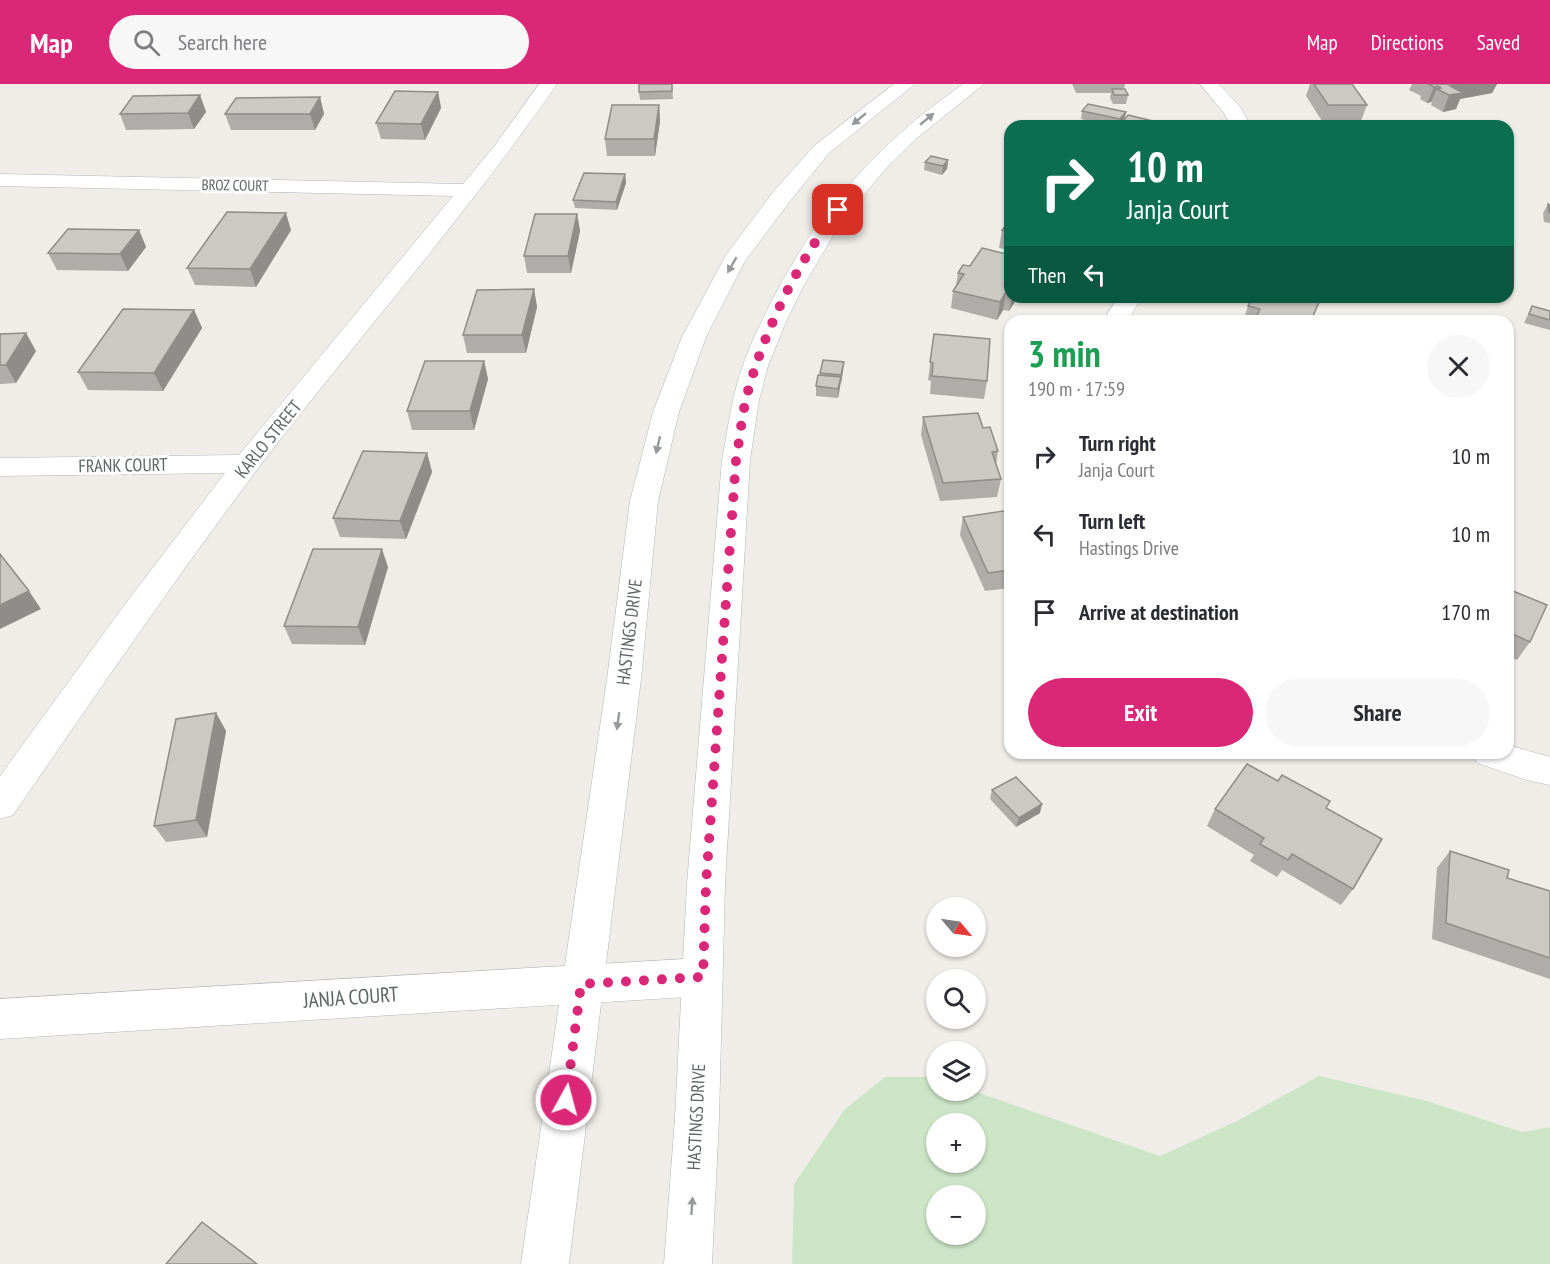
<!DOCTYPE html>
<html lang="en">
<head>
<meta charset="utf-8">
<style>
	:root { --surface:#fff; --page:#f7f7f7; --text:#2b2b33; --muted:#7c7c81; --accent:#db2777 }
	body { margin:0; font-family:"PT Sans Narrow",sans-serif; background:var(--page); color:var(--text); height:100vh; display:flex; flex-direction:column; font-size:22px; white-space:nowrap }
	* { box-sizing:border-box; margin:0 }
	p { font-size:20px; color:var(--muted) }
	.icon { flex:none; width:33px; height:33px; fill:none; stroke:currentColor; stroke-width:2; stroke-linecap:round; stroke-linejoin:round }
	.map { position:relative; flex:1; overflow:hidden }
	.sheet { position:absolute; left:1004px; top:231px; width:510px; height:444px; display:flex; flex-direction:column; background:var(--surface); border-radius:18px; box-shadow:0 2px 4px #0004 }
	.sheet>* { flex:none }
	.top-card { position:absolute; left:1004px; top:36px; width:510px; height:183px; border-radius:18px; box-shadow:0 2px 4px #0004; background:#0b6e4f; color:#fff; overflow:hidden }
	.needle { width:39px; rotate:119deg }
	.controls { position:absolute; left:926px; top:813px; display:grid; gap:12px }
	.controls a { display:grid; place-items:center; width:60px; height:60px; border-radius:50%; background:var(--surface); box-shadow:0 2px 4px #0004; font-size:30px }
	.pin { position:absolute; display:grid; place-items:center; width:51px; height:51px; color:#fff; margin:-26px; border-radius:12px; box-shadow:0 3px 9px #0006 }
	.me { position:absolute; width:66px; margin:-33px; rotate:7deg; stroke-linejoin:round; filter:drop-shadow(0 0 4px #0008) }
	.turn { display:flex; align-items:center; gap:21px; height:126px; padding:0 24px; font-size:27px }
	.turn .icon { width:78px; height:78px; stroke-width:2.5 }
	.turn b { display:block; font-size:42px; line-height:51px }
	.then { display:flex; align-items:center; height:57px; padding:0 24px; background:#0003; gap:12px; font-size:22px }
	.round { display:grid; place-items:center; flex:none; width:63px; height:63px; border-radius:32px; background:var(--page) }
	.head { display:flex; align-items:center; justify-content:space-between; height:102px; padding:0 24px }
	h1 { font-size:36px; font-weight:800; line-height:45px; color:#1e9e55 }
	.button { display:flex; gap:12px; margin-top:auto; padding:12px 24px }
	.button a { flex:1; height:69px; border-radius:36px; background:var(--accent); color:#fff; font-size:24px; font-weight:800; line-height:69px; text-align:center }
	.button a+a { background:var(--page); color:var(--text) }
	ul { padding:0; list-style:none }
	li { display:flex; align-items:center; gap:18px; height:78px; padding:0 24px }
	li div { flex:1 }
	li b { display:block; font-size:22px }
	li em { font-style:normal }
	header { display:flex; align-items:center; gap:36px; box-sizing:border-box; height:84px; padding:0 30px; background:var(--accent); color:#fff }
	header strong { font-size:28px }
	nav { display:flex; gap:33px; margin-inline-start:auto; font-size:21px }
	.search { width:420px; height:54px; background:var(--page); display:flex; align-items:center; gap:15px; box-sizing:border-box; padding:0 21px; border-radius:33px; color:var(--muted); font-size:22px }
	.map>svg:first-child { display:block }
</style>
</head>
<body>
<header>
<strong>Map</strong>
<div class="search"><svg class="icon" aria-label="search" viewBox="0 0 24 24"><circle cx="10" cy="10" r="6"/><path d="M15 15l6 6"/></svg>Search here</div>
<nav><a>Map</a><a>Directions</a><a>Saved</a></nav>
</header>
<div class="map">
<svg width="1550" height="1180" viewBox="0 0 1550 1180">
	<rect width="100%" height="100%" fill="#f0ede8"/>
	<path fill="#cce5c7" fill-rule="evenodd" d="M1319 992 1427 1017 1522 1048 1550 1043V1180H792L794 1100 845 1025 885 993H936V1006L974 1007 1160 1072 1239 1036ZM936 1040H975V1078H936ZM936 1112H975V1150H936Z"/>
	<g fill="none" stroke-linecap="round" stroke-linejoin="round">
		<defs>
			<g id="street">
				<path d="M539 0H557C464 135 355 257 256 387 172 499 93 615 13 731L0 735V692L123 523 225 389 0 392V374L239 371 453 112 0 102V90L463 100 496 60Z"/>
				<path d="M1200 0H1219L1240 23 1251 42H1231L1224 29Z"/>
				<path d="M1118 213H1142L1127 237H1103Z"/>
				<path d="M1508 661 1550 673V701L1530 697 1477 679 1472 669H1508Z"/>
				<path d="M703 874 717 880 723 893 717 906 703 912 0 955V915Z"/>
			</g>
			<g id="secondary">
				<path d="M894 0H915L829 69 790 117 745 177 706 253 679 328 658 417 641 595 569 1180H521L607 595 630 417 653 328 682 253 726 171 774 107 815 61Z"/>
				<path d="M963 0H984L917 54 889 81 841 138 803 203 785 240 768 282 759 316 750 376 725 800 719 1034 712 1180H664L675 1034 687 800 722 376C727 351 730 325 737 300 744 274 756 249 768 224 815 130 877 60 963 0Z"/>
			</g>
		</defs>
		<use href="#street" stroke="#b3b6b9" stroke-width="1"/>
		<use href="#secondary" stroke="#b2b6b9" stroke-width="1"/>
		<use href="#street" fill="#fff" fill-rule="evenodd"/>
		<use href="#secondary" fill="#fff" fill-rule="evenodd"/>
	</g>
	<g fill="#afaca9">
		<path d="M672 0 673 15 640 16 639 8Z"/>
		<path d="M1072 0H1125L1124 5 1128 11 1126 20H1113L1110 14 1111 9H1076Z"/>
		<path d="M1310 0H1352L1367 21 1361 37H1322L1306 12Z"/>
		<path d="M1412 0H1497L1492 9 1460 15 1456 25 1443 28 1431 21 1432 18 1427 19 1420 15 1421 12 1409 6Z"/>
		<path d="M438 8 441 24 425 56 381 55 376 39Z"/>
		<path d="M200 11 206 28 194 45 126 46 120 30Z"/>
		<path d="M320 13 324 30 315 46H231L225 30Z"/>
		<path d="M659 21 660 37 655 72H607L605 55Z"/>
		<path d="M1082 27 1126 28 1124 36 1165 40 1164 42H1110L1081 35Z"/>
		<path d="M948 76 947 85 942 91 924 86 925 78Z"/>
		<path d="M625 90 626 99 617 126 575 124 573 116Z"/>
		<path d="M1548 120 1550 121V139L1544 138 1543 129Z"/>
		<path d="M577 130 580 147 571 189H527L524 172Z"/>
		<path d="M1010 137V166L999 164 1002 146Z"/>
		<path d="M139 146 146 163 128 187 57 186 48 169Z"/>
		<path d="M291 146 256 203 195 201 187 184Z"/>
		<path d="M1010 171V213H1018L1009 227 1003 226 997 236 951 224 953 207 956 202 958 189Z"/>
		<path d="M534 205 537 223 526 269H467L463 251Z"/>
		<path d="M1310 213H1325L1322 217Z"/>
		<path d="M1256 215 1319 218 1314 232 1315 237H1243L1248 222Z"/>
		<path d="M1532 222 1550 227V246L1524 239Z"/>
		<path d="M194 226 202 244 163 307 88 306 78 288Z"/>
		<path d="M0 250 36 267 16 299 0 300Z"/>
		<path d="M934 250 987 297 984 315 930 310 931 297 928 296Z"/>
		<path d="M484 277 488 295 474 346H412L407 327Z"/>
		<path d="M843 287 838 314 816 312V302L820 291V289Z"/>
		<path d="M923 333 983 344 998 367 996 381 1001 395 997 413 940 417 921 351Z"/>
		<path d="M427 369 432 388 406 455 340 453 333 434Z"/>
		<path d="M1010 426V504L985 507 960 451 963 433Z"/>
		<path d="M388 483 365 561 292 560 284 542Z"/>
		<path d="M1508 505 1530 558 1517 576 1508 572Z"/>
		<path d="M216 629 226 647 207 753 166 758 154 742Z"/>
		<path d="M1131 669H1147L1137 675Z"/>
		<path d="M992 706 1040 729 1016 743 990 715Z"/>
		<path d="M1327 724 1353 805 1341 821 1282 786 1277 793 1250 777 1254 771 1207 742 1215 725Z"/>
		<path d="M1450 767 1507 794 1550 807V895L1432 855 1437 784Z"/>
	</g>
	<g fill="#8f8c89">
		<path d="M1463 0H1497L1492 9 1460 15 1456 25 1443 28 1449 11 1450 2Z"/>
		<path d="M1438 2 1431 18 1427 19 1434 3Z"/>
		<path d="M438 8 441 24 425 56 421 40Z"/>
		<path d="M200 11 206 28 194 45 188 29Z"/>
		<path d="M320 13 324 30 315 46 310 30Z"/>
		<path d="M659 21 660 37 655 72 654 55Z"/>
		<path d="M1126 28 1124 37 1119 42 1120 35Z"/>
		<path d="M948 76 947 85 942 91 943 82Z"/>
		<path d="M625 90 626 99 617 126 616 118Z"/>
		<path d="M286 129 291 146 256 203 250 185Z"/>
		<path d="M577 130 580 147 571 189 568 172Z"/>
		<path d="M139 146 146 163 128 187 120 170Z"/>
		<path d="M534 205 537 223 526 269 522 251Z"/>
		<path d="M1006 208 1003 226 997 236 1000 218Z"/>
		<path d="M1012 213H1018L1009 227Z"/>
		<path d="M194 226 202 244 163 307 154 289Z"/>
		<path d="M26 249 36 267 16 299 6 281Z"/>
		<path d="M484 277 488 295 474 346 470 327Z"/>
		<path d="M844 278 843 287 841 300V291Z"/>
		<path d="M841 293 840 303 838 314V305Z"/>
		<path d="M427 369 432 388 406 455 400 437Z"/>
		<path d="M382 465 388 483 365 561 358 543Z"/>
		<path d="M29 507 41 525 0 545V521Z"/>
		<path d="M216 629 226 647 207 753 196 736Z"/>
		<path d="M1139 669H1147L1137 675Z"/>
		<path d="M1042 720 1040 729 1016 743 1019 734Z"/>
	</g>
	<g fill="#ccc8c4" stroke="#8f8c89" stroke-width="1.5">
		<path d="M639 0H672V7L639 8Z"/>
		<path d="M1314 0H1352L1367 21H1328Z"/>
		<path d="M1428 0H1463L1450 2 1463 9 1449 11 1437 5 1441 4 1438 2 1434 3Z"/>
		<path d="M1112 5H1125L1128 11H1114Z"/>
		<path d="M395 7 438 8 421 40 376 39Z"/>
		<path d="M200 11 188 29 120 30 133 12Z"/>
		<path d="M320 13 310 30H225L236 14Z"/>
		<path d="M1088 20 1126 28 1120 35 1082 27Z"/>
		<path d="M612 21H659L654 55H605Z"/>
		<path d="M1128 31 1165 40 1163 42H1119Z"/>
		<path d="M1440 39 1460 40 1461 42H1442Z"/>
		<path d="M931 72 948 76 943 82 925 78Z"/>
		<path d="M584 89 625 90 616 118 573 116Z"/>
		<path d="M1548 120 1550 121V129H1549Z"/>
		<path d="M227 128 286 129 250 185 187 184Z"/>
		<path d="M535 130H577L568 172H524Z"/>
		<path d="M1010 137V148L1002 146Z"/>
		<path d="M68 145 139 146 120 170 48 169Z"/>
		<path d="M982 164 1010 171V209L1006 208 1000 218 953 207 964 190 958 189 963 181 970 182Z"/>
		<path d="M534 205 522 251H463L477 206Z"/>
		<path d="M1257 213H1300L1319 218 1313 232 1317 233 1315 237H1254L1260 225 1248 222 1252 214 1256 215Z"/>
		<path d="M1532 222 1550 227V236L1529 230Z"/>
		<path d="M123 225 194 226 154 289 78 288Z"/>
		<path d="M26 249 6 281H0V250Z"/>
		<path d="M934 250 990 255 987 297 932 292 933 279 930 278Z"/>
		<path d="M823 276 844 278 841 291 820 289Z"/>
		<path d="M425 277H484L470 327H407Z"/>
		<path d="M818 291 841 293 838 305 816 302Z"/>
		<path d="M978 329 983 344 990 343 998 367 992 368 1001 395 943 399 923 333Z"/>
		<path d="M363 367 427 369 400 437 333 434Z"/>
		<path d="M1010 426V486L988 489 963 433Z"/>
		<path d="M313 465H382L358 543 284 542Z"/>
		<path d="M0 470 29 507 0 521Z"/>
		<path d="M1508 505 1547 521 1530 558 1508 548Z"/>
		<path d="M216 629 196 736 154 742 176 635Z"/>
		<path d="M1247 680 1278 697 1282 691 1330 717 1326 724 1382 755 1353 805 1292 770 1288 776 1260 760 1264 754 1215 725Z"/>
		<path d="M1016 693 1042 720 1019 734 992 706Z"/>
		<path d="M1450 767 1509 786 1507 794 1550 807V874L1446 839Z"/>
		<path d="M202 1138 257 1180H166Z"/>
	</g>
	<defs><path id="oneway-solid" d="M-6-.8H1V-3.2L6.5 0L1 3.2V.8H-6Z" transform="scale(1.5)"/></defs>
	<g fill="#979a9c">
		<use href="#oneway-solid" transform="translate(859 35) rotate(140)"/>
		<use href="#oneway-solid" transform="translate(927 35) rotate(-40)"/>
		<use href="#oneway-solid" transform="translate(732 181) rotate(120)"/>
		<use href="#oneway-solid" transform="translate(658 361) rotate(103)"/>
		<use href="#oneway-solid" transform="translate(618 637) rotate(98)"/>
		<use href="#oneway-solid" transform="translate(692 1122) rotate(-86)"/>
	</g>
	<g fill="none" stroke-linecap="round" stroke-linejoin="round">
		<path stroke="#db2777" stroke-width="10" stroke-dasharray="0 18" d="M566 1016 581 900 703 893 706 800 736 376C740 353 742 329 748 307 765 245 799 176 838 126"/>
	</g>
	<g text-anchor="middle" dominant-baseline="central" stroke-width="6" stroke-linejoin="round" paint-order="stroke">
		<g font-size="15" fill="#5f6467" stroke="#fff">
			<text transform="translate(235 101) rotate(1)">BROZ COURT</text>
		</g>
		<g font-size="18" fill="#5f6467" stroke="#fff">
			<text transform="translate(268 355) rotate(-51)">KARLO STREET</text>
			<text transform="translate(123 381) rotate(-1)">FRANK COURT</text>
			<text transform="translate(629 548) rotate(-83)">HASTINGS DRIVE</text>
			<text transform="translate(696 1033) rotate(-87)">HASTINGS DRIVE</text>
		</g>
		<g font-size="21" fill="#5f6467" stroke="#fff">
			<text transform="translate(351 913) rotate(-4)">JANJA COURT</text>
		</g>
	</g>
</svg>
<div class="controls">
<a><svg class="needle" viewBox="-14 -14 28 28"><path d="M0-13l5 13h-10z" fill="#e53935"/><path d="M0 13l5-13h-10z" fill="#7c7c81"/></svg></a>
<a><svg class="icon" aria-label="search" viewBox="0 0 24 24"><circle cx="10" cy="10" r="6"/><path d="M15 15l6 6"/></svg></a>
<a><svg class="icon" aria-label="layers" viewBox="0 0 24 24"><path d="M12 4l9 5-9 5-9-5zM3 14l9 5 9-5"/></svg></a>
<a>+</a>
<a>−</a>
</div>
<div class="pin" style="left:838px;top:126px;background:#d93025"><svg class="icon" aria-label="arrive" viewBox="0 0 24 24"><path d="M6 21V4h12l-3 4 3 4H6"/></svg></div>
<svg class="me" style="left:566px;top:1016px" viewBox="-20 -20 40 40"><circle r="17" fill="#db2777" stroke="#fff" stroke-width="3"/><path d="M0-11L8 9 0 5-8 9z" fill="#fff"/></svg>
<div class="top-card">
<div class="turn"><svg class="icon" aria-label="right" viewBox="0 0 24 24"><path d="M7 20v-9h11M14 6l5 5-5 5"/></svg><div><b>10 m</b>Janja Court</div></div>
<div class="then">Then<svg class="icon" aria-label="left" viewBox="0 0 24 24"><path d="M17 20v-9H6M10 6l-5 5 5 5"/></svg></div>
</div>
<section class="sheet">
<div class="head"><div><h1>3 min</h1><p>190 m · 17:59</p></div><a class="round"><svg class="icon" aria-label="close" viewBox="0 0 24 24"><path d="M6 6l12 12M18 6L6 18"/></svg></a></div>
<ul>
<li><svg class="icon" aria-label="right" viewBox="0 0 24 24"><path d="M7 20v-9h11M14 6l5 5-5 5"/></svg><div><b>Turn right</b><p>Janja Court</p></div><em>10 m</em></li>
<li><svg class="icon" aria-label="left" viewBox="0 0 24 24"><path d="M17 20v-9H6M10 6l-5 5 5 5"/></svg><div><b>Turn left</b><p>Hastings Drive</p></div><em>10 m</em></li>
<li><svg class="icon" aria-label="arrive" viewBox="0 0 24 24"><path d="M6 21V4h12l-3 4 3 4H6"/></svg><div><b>Arrive at destination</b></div><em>170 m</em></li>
</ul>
<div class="button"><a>Exit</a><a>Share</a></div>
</section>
</div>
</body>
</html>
